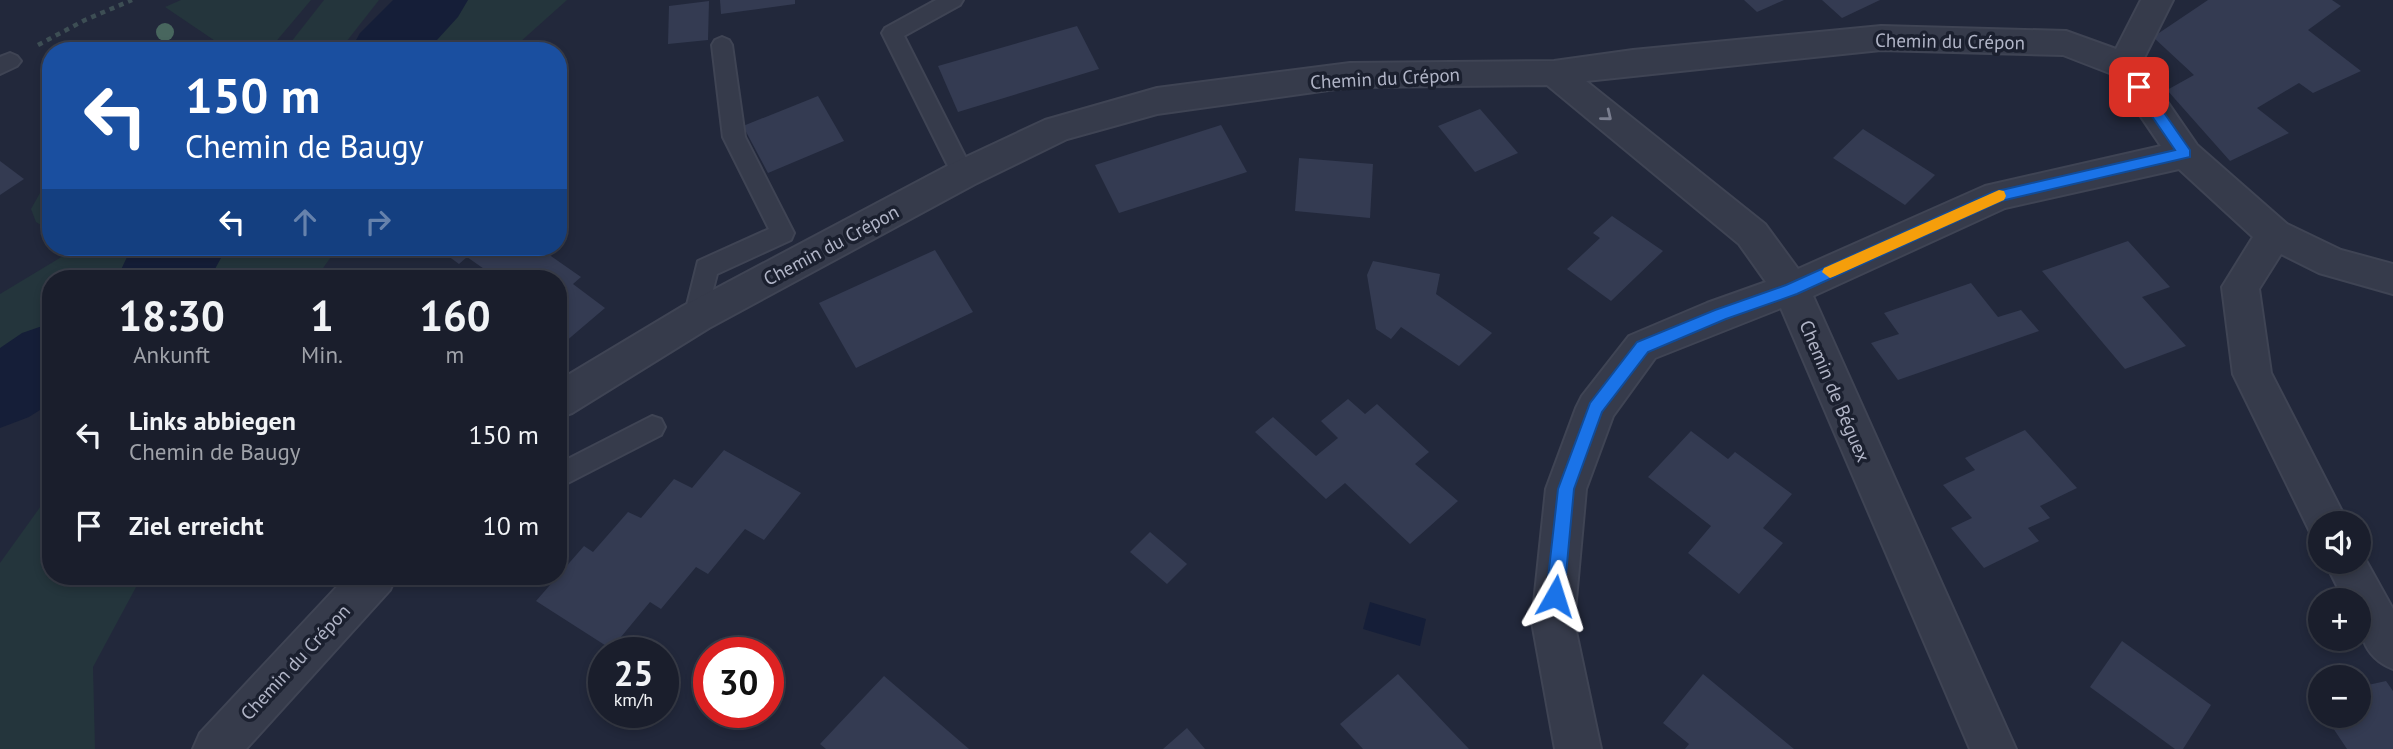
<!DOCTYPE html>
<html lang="de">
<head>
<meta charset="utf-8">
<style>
	:root { --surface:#1a1e2c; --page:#272b38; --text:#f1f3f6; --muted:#9fa2a9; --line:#383c48 }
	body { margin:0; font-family:"PT Sans",sans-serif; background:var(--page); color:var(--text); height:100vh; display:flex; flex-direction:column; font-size:26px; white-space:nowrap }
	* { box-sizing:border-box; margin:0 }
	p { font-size:23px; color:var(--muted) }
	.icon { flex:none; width:38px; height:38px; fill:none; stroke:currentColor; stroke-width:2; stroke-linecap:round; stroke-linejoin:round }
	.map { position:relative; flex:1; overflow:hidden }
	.drawer { position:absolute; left:42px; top:270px; width:525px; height:315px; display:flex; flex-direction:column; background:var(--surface); border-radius:28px; box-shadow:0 4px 10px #0003,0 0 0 2px var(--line) }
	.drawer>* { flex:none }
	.guide { position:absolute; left:42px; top:42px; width:525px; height:214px; border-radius:28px; box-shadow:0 4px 10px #0003,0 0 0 2px var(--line); background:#1a4fa0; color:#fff; overflow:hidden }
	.fabs { position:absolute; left:2308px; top:511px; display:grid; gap:14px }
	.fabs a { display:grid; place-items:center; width:63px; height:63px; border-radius:50%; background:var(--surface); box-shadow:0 4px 10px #0003,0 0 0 2px var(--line); font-size:35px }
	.speed { position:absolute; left:588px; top:637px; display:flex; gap:14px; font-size:35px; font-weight:700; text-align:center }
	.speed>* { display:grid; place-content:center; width:91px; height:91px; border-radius:50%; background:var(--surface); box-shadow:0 4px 10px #0003,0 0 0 2px var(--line); line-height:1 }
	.speed small { font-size:18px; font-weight:400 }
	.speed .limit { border:10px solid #d22; background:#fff; color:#111 }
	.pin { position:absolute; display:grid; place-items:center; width:60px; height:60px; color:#fff; margin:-30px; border-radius:14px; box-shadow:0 4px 10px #0006 }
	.me { position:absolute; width:77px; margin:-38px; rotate:6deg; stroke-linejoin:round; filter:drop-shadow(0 0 5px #0008) }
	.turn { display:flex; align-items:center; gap:24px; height:147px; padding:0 28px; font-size:32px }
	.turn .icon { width:91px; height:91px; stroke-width:2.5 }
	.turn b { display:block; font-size:49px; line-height:60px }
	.lanes { display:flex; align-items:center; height:66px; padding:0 28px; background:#0003; justify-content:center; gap:35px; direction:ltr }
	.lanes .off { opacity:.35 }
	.eta { display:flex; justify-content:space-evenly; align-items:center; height:119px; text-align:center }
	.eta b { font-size:42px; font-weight:800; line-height:49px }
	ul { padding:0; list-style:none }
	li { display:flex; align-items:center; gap:21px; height:91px; padding:0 28px }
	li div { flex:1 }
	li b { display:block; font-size:26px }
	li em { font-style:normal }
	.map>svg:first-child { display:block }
</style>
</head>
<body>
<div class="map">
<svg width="2393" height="749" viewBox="0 0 2393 749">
	<rect width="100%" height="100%" fill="#22283b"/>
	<g fill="#24353c">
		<path d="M181 0H311L268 51H230L165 7Z"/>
		<path d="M324 0H379L339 51H284Z"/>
		<path d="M434 0H567L510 51H374Z"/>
		<path d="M51 183V231L36 222 31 209 40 193Z"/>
		<path d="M78 247H338L316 278H51V324L0 372V294Z"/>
		<path d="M51 492V576H142L93 667 95 749H0V563Z"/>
	</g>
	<path fill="#151e38" d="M1370 602 1426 619 1420 646 1363 629Z"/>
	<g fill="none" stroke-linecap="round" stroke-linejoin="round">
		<g fill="#151e38" fill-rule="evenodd">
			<path d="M393 0H468L458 17 427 51H350L360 33Z"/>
			<path d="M137 247H227L215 269 206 278H117L128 255Z"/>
			<path d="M51 323V403L29 417 0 428V348L22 333Z"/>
		</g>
	</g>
	<g fill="#343b52">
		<path d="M720 0H795V4L721 14Z"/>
		<path d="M1744 0H1784L1757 12Z"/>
		<path d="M1822 0H1880L1842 18Z"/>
		<path d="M2208 0H2332L2341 6 2308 30 2361 71 2313 93 2299 83 2257 108 2289 133 2230 161 2167 90 2194 75 2153 37Z"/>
		<path d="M709 1 708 40 668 44 669 6Z"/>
		<path d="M1077 26 1099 69 958 112 938 66Z"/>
		<path d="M818 96 844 141 768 173 743 126Z"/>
		<path d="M1480 109 1518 153 1475 172 1438 126Z"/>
		<path d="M1221 125 1247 172 1119 213 1095 165Z"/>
		<path d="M1863 129 1935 175 1905 205 1833 158Z"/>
		<path d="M1299 158 1373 164 1370 218 1295 211Z"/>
		<path d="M0 161 24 179 0 195Z"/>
		<path d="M1612 216 1663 251 1611 301 1567 269 1600 238 1593 233Z"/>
		<path d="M2128 241 2170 287 2142 297 2186 346 2125 369 2042 271Z"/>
		<path d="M436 247H538L581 277 573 284 605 308 558 348V278H497L467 257 459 264Z"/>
		<path d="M935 250 973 312 856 368 819 303Z"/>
		<path d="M1373 261 1440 274 1436 294 1492 333 1459 366 1401 327 1391 339 1376 329 1367 275Z"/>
		<path d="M1971 283 1998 317 2021 310 2039 331 1898 380 1871 343 1899 334 1884 313Z"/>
		<path d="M1348 399 1365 414 1377 404 1429 452 1415 464 1458 501 1410 544 1345 483 1326 499 1255 432 1273 417 1316 456 1338 438 1321 421Z"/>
		<path d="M2025 430 2077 488 2040 506 2050 518 2028 528 2039 541 1984 568 1951 528 1972 518 1943 485 1975 470 1965 458Z"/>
		<path d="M1691 431 1728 459 1735 452 1792 494 1763 528 1783 543 1739 594 1688 553 1711 526 1648 477Z"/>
		<path d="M724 450 801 493 764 540 745 529 708 574 696 567 661 609 650 602 611 649 536 601 584 546 593 552 628 512 641 518 674 479 692 488Z"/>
		<path d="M1150 532 1187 564 1167 584 1130 552Z"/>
		<path d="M2122 641 2211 705 2183 749H2175L2090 687Z"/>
		<path d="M1398 674 1469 749H1363L1340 724Z"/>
		<path d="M1703 674 1794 749H1685L1689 744 1663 723Z"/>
		<path d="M884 676 969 749H826L820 744Z"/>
		<path d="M2386 681 2393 691V749H2347L2325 716H2359V687Z"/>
		<path d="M1187 728 1205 749H1163Z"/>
	</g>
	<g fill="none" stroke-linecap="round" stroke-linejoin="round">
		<defs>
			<g id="lane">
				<path d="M936 0H963L960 5 904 36 974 174 971 180 963 183 955 180 882 33 885 28Z"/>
				<path d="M722 37 729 40 732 45 745 137 794 233 791 240 717 274 704 324 696 327 688 324 684 317 698 261 769 229 723 137 712 45 715 40Z"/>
				<path d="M10 53 17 56 21 61 17 66 0 74V57Z"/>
				<path d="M652 416 661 419 665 427 661 435 558 488V464Z"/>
			</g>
			<g id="street">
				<path d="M2141 0H2173L2141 64 2197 145 2287 224 2341 250 2393 264V294L2319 273 2281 254 2259 289 2271 373 2348 523H2320V539L2312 536 2233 374 2222 287 2253 237 2179 169 2005 208 1813 296 2016 749H1970L1781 308 1655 358 1613 416 1586 489 1574 622 1601 749H1555L1532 622 1546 489 1576 408 1582 396 1629 336 1707 303 1766 282 1739 244 1547 85 1350 87 1157 114 1067 139 975 184 709 328 572 413 558 418V381L683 306 951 164 1045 120 1157 88 1350 63 1554 61 1633 50 1881 26 2066 31 2116 49ZM1881 50 2063 55 2112 74 2161 146 1985 186 1798 269 1765 224 1586 81Z"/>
				<path d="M2359 548 2393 609V669C2361 656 2359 631 2359 600H2344L2325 562H2359Z"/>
				<path d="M347 576H396L390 590 246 749H193L200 733Z"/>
			</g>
		</defs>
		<use href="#lane" stroke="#3f4454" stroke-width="4"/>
		<use href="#street" stroke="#3f4454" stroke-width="4"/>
		<path stroke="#3d4e54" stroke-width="4.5" stroke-dasharray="5 5" stroke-linecap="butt" d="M38 45 85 20 132 0"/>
		<use href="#lane" fill="#363b4b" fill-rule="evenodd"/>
		<use href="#street" fill="#363b4b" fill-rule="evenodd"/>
	</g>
	<circle fill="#48665e" cx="165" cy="32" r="9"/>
	<defs><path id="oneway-chevron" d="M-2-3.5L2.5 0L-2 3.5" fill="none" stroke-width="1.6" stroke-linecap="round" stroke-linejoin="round" transform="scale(1.75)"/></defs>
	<use stroke="#7a7e8f" href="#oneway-chevron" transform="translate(1607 116) rotate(39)"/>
	<path fill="#1a73e8" stroke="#114b97" stroke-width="2" d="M2139 82 2144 84 2190 150V157L2001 201 1797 294 1726 319 1648 352 1602 412 1574 489 1564 596 1561 602 1555 604 1549 602 1546 596 1558 489 1590 403 1637 342 1715 310 1786 285 1993 192 2175 150 2132 87Z"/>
	<path fill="#f59e0b" d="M1999 190 2004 191 2006 196 2004 200 1835 276 1830 278 1822 272 1824 268Z"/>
	<g text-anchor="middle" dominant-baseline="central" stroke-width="7" stroke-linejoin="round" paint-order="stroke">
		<g font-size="19" fill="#b1b5c7" stroke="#1b202f">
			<text transform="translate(1950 41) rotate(1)">Chemin du Crépon</text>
			<text transform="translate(1385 78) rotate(-3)">Chemin du Crépon</text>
			<text transform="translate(831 245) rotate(-28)">Chemin du Crépon</text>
			<text transform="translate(1835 391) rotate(67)">Chemin de Béguex</text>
			<text transform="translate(295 662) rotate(-47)">Chemin du Crépon</text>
		</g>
	</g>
</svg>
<div class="fabs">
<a><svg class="icon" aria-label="sound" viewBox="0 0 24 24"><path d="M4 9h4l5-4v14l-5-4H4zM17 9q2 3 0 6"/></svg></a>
<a>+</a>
<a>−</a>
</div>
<div class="speed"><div>25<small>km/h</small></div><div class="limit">30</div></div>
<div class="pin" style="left:2139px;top:87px;background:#d93025"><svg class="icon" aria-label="arrive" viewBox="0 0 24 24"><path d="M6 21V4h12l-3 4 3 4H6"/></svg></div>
<svg class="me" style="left:1555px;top:596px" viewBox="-20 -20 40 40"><path d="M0-17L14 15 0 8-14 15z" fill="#1a73e8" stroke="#fff" stroke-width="4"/></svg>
<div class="guide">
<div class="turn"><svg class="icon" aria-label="left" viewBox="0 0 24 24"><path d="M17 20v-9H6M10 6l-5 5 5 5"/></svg><div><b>150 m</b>Chemin de Baugy</div></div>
<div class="lanes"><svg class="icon" aria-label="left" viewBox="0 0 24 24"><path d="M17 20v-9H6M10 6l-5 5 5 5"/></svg><svg class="icon off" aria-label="ahead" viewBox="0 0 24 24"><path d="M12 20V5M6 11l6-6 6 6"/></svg><svg class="icon off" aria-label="right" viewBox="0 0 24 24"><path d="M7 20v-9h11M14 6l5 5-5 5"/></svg></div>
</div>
<section class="drawer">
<div class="eta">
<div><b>18:30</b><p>Ankunft</p></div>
<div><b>1</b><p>Min.</p></div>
<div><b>160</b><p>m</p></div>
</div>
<ul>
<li><svg class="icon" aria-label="left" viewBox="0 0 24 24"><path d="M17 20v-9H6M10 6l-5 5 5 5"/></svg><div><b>Links abbiegen</b><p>Chemin de Baugy</p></div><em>150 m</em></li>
<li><svg class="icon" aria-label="arrive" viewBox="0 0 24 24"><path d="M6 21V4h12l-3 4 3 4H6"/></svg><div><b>Ziel erreicht</b></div><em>10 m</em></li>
</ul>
</section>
</div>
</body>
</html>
